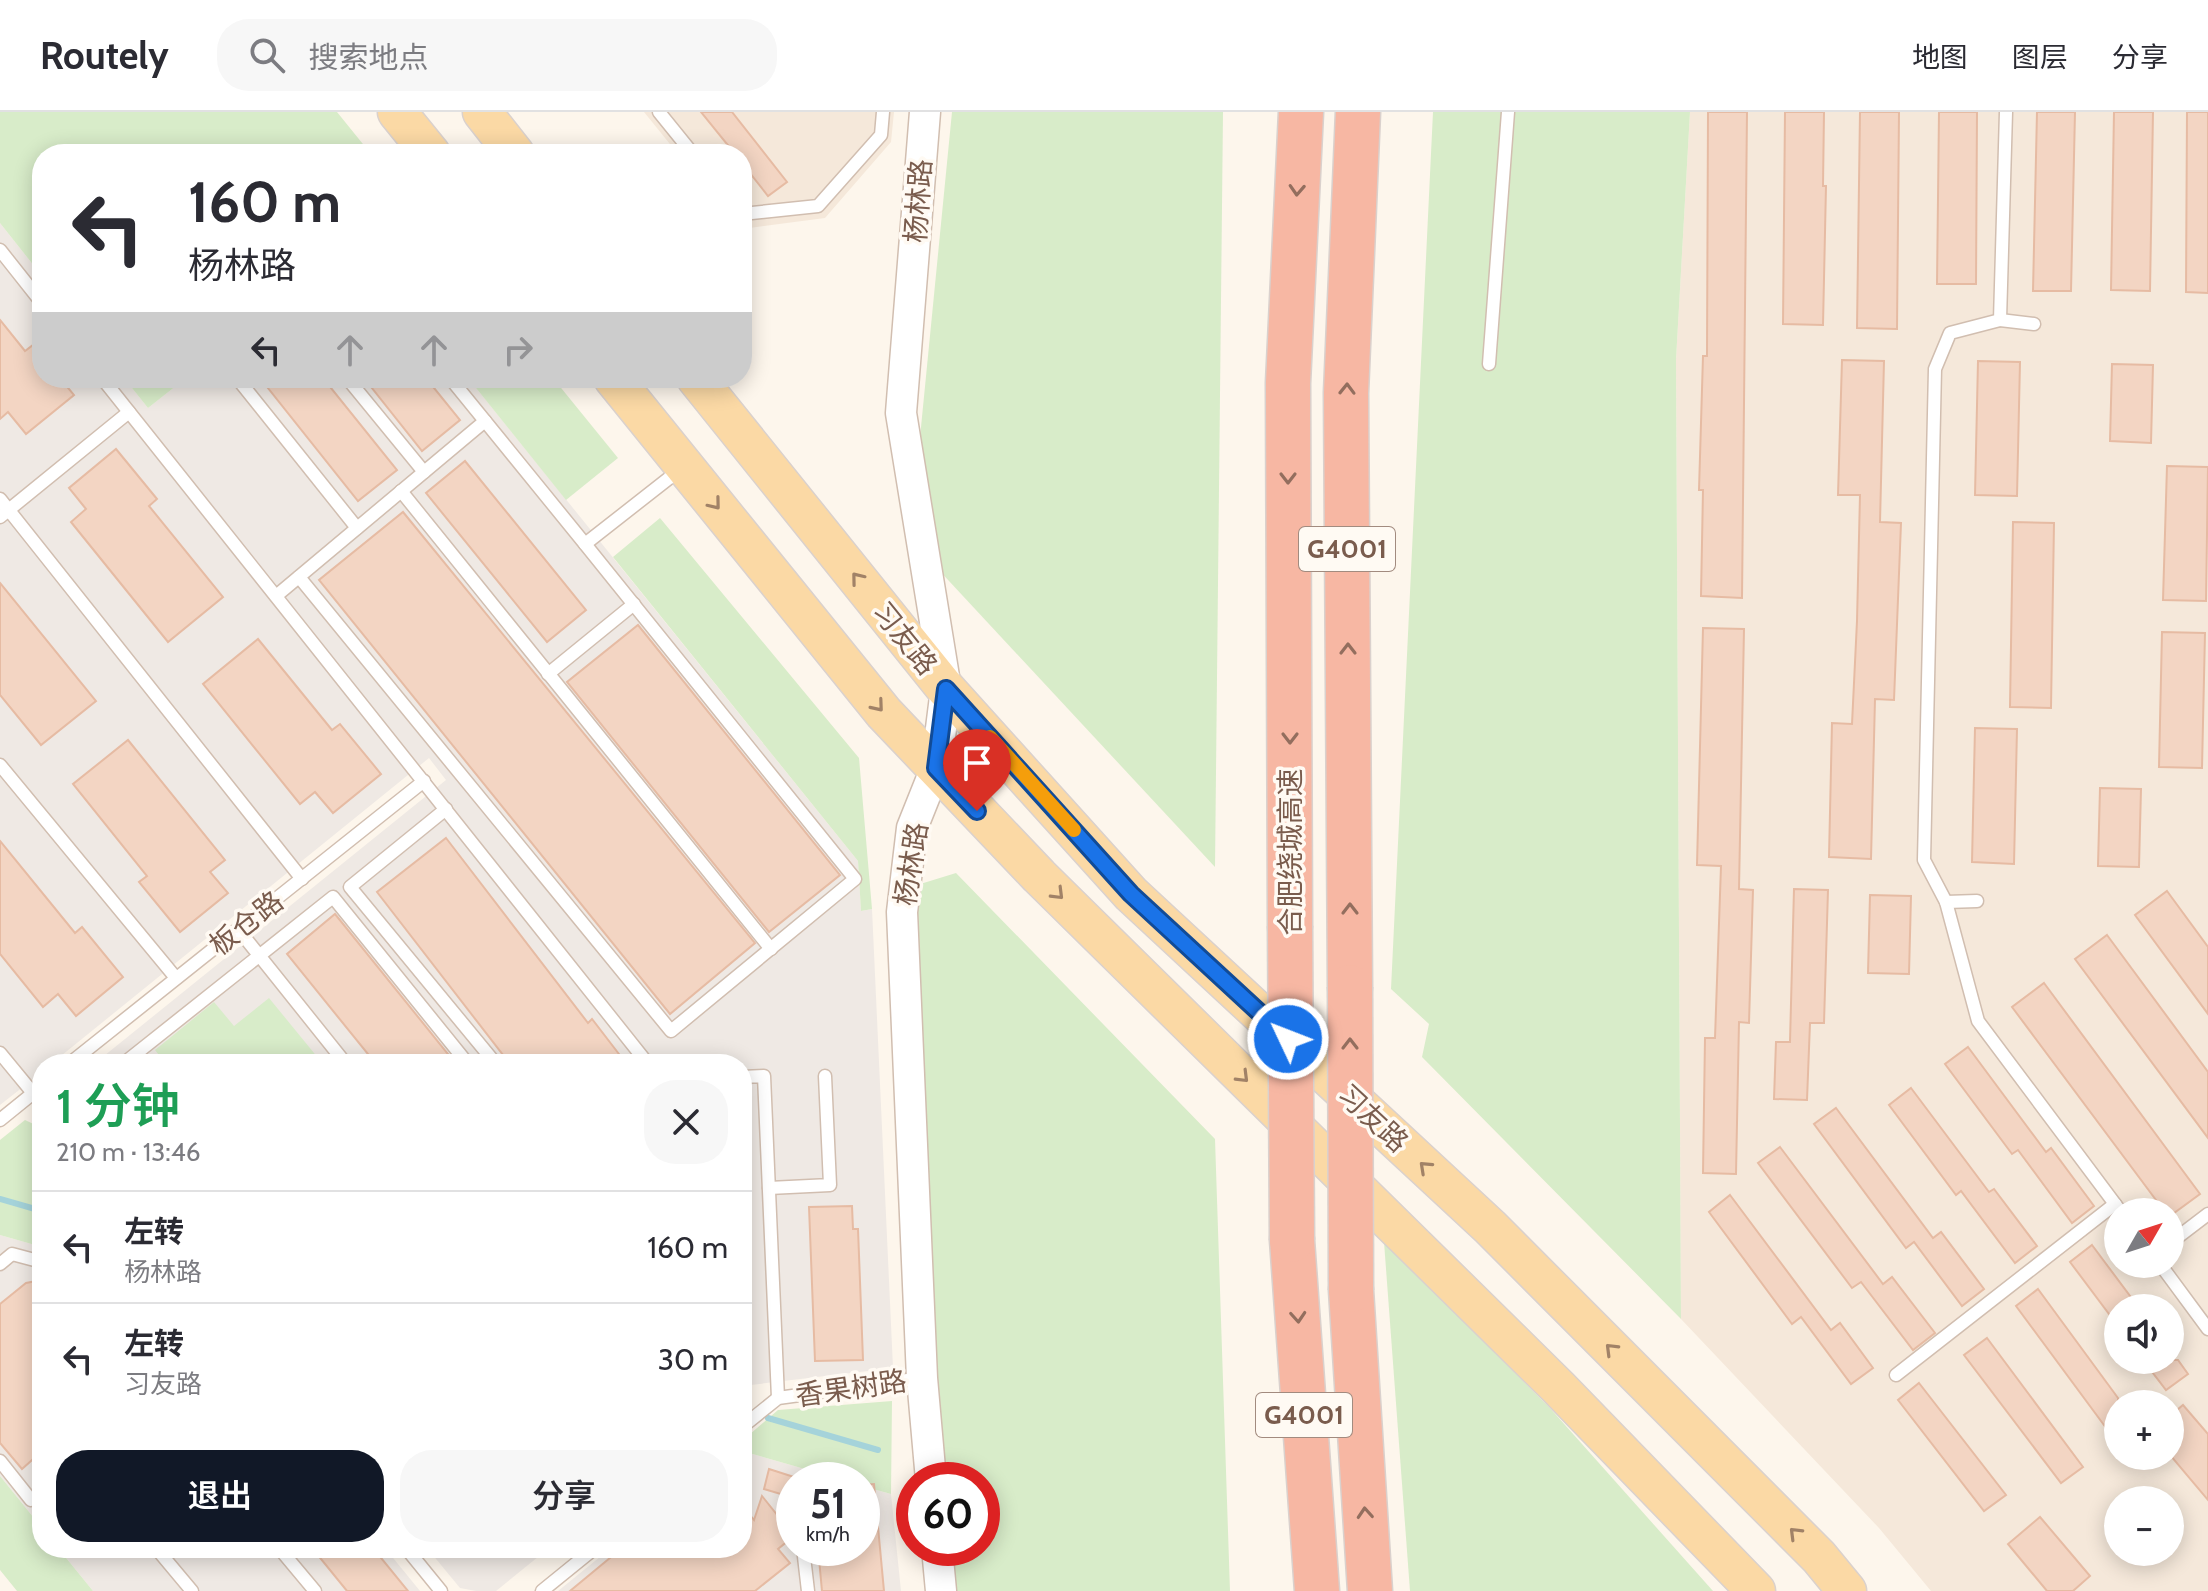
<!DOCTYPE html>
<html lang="zh">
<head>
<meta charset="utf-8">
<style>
	:root { --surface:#fff; --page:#f7f7f7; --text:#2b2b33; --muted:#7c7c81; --line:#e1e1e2; --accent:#111827 }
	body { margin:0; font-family:Cabin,"Noto Sans SC",sans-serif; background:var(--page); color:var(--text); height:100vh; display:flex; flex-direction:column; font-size:30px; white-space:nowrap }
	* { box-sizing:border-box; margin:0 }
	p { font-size:26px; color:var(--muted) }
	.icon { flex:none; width:44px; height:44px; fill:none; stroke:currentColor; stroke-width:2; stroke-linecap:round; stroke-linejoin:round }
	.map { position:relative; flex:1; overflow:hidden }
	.side { position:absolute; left:32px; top:942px; width:720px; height:504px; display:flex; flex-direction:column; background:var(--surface); border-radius:32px; box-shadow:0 4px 20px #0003 }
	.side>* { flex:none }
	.top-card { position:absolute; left:32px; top:32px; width:720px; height:244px; border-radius:32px; box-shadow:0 4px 20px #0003; background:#fff; color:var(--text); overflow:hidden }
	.needle { width:52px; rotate:51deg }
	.fabs { position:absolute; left:2104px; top:1086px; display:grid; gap:16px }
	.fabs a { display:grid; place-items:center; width:80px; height:80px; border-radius:50%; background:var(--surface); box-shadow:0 4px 20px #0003; font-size:40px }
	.speed { position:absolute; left:776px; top:1350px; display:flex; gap:16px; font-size:40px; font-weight:700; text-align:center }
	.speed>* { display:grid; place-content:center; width:104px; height:104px; border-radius:50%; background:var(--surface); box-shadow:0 4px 20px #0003; line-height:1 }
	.speed small { font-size:20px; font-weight:400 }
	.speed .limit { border:12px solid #d22; background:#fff; color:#111 }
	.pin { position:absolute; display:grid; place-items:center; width:68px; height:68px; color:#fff; margin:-82px -34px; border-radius:50% 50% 50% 0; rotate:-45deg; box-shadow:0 0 8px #0007 }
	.pin .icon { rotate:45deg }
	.me { position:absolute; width:88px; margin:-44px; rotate:313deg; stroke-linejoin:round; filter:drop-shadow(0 0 6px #0008) }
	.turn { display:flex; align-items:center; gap:28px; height:168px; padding:0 24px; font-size:36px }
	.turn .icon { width:104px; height:104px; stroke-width:2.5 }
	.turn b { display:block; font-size:56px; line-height:68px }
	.lanes { display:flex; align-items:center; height:76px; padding:0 24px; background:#0003; justify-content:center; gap:40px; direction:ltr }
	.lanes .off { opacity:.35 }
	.round { display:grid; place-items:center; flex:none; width:84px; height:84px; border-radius:32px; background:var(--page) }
	.headline { display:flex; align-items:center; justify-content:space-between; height:136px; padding:0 24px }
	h1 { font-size:48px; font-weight:600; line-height:60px; color:#1e9e55 }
	.primary-button { display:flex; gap:16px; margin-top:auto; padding:16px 24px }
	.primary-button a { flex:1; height:92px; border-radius:32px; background:var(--accent); color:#fff; font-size:32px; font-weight:600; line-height:92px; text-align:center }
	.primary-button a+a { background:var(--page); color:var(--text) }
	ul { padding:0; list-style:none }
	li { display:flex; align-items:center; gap:24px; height:112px; padding:0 24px; border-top:2px solid var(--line) }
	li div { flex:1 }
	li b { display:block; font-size:30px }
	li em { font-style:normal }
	header { display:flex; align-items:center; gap:48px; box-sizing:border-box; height:112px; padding:0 40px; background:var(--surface); border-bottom:2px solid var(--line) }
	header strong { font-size:38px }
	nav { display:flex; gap:44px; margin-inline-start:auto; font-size:28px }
	.search { width:560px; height:72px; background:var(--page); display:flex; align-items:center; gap:20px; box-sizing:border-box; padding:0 28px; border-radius:32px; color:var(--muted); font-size:30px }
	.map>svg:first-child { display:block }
</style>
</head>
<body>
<header>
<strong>Routely</strong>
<div class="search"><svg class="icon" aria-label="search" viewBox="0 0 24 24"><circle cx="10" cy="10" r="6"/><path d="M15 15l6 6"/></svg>搜索地点</div>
<nav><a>地图</a><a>图层</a><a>分享</a></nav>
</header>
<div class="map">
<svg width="2208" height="1479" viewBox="0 0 2208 1479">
	<rect width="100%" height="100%" fill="#fdf6ec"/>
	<g fill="#f5e8da" fill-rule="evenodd">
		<path d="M644 0H894L891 30 825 106 742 117V42H678Z"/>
		<path d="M1690 0H2208V1479H1931L1879 1416 1681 1207 1676 248ZM2118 1100H2170V1152H2118ZM2118 1196H2170V1248H2118ZM2118 1292H2170V1344H2118ZM2118 1388H2170V1440H2118Z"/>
	</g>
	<g fill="#efe9e4">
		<path d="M0 111 42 164V266H124L148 296 186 266H468L858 749 861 799 872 797 893 1256 742 1274V952H94L446 668 429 646 51 952H42V960L0 993Z"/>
		<path d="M0 1123 42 1135V1416L0 1364Z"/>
		<path d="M742 1339 843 1368H794V1436H862V1374L891 1382 901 1479H558L611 1436H742Z"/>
		<path d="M58 1436H385L420 1479H93Z"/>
		<path d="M427 1436H549L496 1479H476L460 1476Z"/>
	</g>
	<g fill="#d8ecc9">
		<path d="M0 0H337L371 42H42V164L0 111Z"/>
		<path d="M952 0H1223L1215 755 910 427Z"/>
		<path d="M1433 0H1690L1676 248 1681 1207 1422 945 1429 912 1391 877Z"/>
		<path d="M124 266H186L148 296Z"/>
		<path d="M468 266H553L618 346 566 388Z"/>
		<path d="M660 406 859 646 872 797 861 799 858 749 613 445Z"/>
		<path d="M956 761 1215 1027 1230 1479H956L951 1436H982V1368H943L910 835 917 773Z"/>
		<path d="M269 886 323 952H166L155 938 214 890 234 914Z"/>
		<path d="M25 1008 42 1016V1135L0 1123V1028Z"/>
		<path d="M1384 1130 1549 1295 1713 1479H1410Z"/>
		<path d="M892 1289 891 1382 862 1374V1368H843L742 1339V1329L778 1298Z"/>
		<path d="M0 1364 42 1416V1436H58L93 1479H17L0 1458Z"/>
	</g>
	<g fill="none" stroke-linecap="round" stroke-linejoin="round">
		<g stroke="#a5d3da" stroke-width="6">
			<path d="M0 1087 42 1099"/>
			<path d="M768 1306 878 1338"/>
		</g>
	</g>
	<g fill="#f3d5c3" stroke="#e6bba3" stroke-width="2">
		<path d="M701 0H732L787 70 768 84 742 51V42H735Z"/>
		<path d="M1708 0H1747L1742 486 1701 484 1703 378H1699L1703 244H1707Z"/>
		<path d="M1785 0H1824L1823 74H1826L1823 213 1783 212Z"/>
		<path d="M1860 0H1899L1897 217 1857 216Z"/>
		<path d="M1939 0H1977L1976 172H1937Z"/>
		<path d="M2037 0H2075L2071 179H2033Z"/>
		<path d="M2114 0H2153L2150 179 2111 178Z"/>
		<path d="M2187 0H2208V181L2186 180Z"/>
		<path d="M0 208 25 239 33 233 42 244V266H60L74 283 26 322 8 300 0 307Z"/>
		<path d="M1842 248 1884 249 1880 410 1901 411 1894 588 1875 587 1871 747 1829 745 1832 611 1852 612 1857 509 1860 383H1838Z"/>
		<path d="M1978 249 2020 250 2017 384 1975 383Z"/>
		<path d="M2112 252 2153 253 2151 331 2110 329Z"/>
		<path d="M260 266H323L397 358 358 389Z"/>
		<path d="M364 266H426L460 308 422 339Z"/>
		<path d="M116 337 157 387 149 394 223 485 168 530 71 410 86 397 69 376Z"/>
		<path d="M465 349 586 498 547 530 426 381Z"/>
		<path d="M2167 354 2208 355 2206 489 2163 488Z"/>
		<path d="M403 400 755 831 670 902 319 468Z"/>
		<path d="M2013 410 2054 411 2051 596 2010 595Z"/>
		<path d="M0 471 96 589 41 633 0 583Z"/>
		<path d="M638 513 840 763 769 820 567 570Z"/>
		<path d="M1703 516 1744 517 1739 777 1753 778 1749 911 1739 910 1736 1062 1703 1061 1705 926H1715L1721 754 1697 753Z"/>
		<path d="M2162 520 2205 521 2202 656 2159 655Z"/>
		<path d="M258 527 332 618 340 612 381 662 333 701 315 680 300 692 203 572Z"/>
		<path d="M1975 616 2017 617 2014 752 1972 750Z"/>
		<path d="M128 628 225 748 210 760 228 781 180 820 139 770 147 764 73 672Z"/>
		<path d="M2100 676 2141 677 2139 755 2098 754Z"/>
		<path d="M446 726 588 911 592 907 622 946 614 952H510L377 780Z"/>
		<path d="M0 729 75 821 82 815 123 865 76 904 58 882 43 895 0 842Z"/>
		<path d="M1794 777 1828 778 1824 911H1810L1807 988 1774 987 1776 930H1790Z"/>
		<path d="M2167 779 2208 835V902L2135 803Z"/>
		<path d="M1870 783 1911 784 1909 862 1868 861Z"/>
		<path d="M335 802 456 952H376L287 842Z"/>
		<path d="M2107 823 2208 960V1026L2075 847Z"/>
		<path d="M2044 871 2200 1082 2170 1104V1100H2165L2012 895Z"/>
		<path d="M1968 935 2046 1040 2051 1036 2094 1094 2072 1111 2018 1038 2012 1042 1945 952Z"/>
		<path d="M1911 976 1989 1080 1994 1077 2037 1134 2015 1151 1961 1079 1956 1083 1889 993Z"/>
		<path d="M1836 996 1933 1126 1941 1120 1984 1177 1962 1194 1914 1130 1906 1136 1814 1012Z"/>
		<path d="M1780 1035 1883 1172 1892 1165 1935 1221 1913 1238 1861 1170 1852 1176 1758 1051Z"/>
		<path d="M1730 1083 1831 1218 1840 1211 1873 1256 1851 1272 1801 1205 1792 1212 1709 1100Z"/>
		<path d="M852 1094 853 1117H858L863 1248 815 1249 809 1095Z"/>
		<path d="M2092 1133 2139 1196H2118V1214L2070 1150Z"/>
		<path d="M42 1168V1339L22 1357 0 1331V1192L26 1171Z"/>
		<path d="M2038 1177 2118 1286V1332L2016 1194Z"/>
		<path d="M1987 1226 2083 1355 2061 1371 1964 1243Z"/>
		<path d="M2143 1248H2178L2188 1262 2166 1278Z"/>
		<path d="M1919 1271 2006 1383 1984 1399 1898 1288Z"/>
		<path d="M2183 1293 2208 1322V1388L2170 1343V1304Z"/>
		<path d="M769 1357 794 1365V1386L764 1377Z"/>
		<path d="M874 1372 884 1479H822L818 1436H862V1373Z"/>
		<path d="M762 1384 794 1424 778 1437 790 1451 755 1479H570L622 1436H742V1393L754 1408Z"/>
		<path d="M2040 1405 2090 1464 2073 1479H2047L2008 1432Z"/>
		<path d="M312 1436H373L408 1479H347Z"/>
	</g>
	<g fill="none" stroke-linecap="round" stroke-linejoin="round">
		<defs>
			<g id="service">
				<path d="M659 0 693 42"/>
				<path d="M2006 0 2000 208 1950 221 1935 257 1924 748 1946 790 1978 909 2121 1100"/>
				<path d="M742 102 818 94 881 23 883 0"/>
				<path d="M0 138 42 191"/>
				<path d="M2000 208 2034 212"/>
				<path d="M1489 252 1508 0"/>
				<path d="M102 266 648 952"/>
				<path d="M237 266 357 416"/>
				<path d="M347 266 424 360"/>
				<path d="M485 309 585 432 682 356"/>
				<path d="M401 379 771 837"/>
				<path d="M0 387 302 767"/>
				<path d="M0 405 129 300"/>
				<path d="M299 465 671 919 855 767 585 432"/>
				<path d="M276 484 485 309 450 266"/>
				<path d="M548 562 634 492"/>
				<path d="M0 653 176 866"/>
				<path d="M446 697 350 775 496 952"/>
				<path d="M1946 790 1977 789"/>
				<path d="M238 817 346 952"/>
				<path d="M0 941 42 992"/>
				<path d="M69 952 424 669"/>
				<path d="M123 952 333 785 468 952"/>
				<path d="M742 965 764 964 778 1286"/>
				<path d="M0 1008 42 974"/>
				<path d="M769 1076 830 1073 825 964"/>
				<path d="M2170 1131 2208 1102"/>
				<path d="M0 1152 12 1142 42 1150"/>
				<path d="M2160 1152 2208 1217"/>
				<path d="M1896 1263 2115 1092"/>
				<path d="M742 1315 778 1286 922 1266"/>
				<path d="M0 1349 31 1388 42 1380"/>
				<path d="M156 1436 192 1479"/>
				<path d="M279 1436 315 1479"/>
				<path d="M406 1436 441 1479"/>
				<path d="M803 1436 808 1479"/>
				<path d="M542 1479 595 1436"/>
			</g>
			<g id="tertiary">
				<path d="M925 0 901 301 946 577 936 656 912 716 902 800 922 1266 931 1368"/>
				<path d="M937 1436 941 1479"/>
			</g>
			<g id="primary">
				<path d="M397 0 431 42"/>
				<path d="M482 0 515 42"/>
				<path d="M613 266 884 601 1039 764 1558 1275 1756 1479"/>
				<path d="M696 266 946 577 1131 782 1490 1115 1819 1445 1847 1479"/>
			</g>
			<g id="motorway">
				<path d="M1290 814 1288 271 1301 0"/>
				<path d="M1350 875 1346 281 1358 0"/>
				<path d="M1292 1128 1317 1479"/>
				<path d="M1351 1178 1370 1479"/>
			</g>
		</defs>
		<use href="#service" stroke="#d1beb0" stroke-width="15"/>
		<use href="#tertiary" stroke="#d1beb0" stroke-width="33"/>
		<use href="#primary" stroke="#dad1cd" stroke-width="41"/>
		<use href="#motorway" stroke="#dad1cd" stroke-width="47"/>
		<use href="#service" stroke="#fff" stroke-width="12"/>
		<use href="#tertiary" stroke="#fff" stroke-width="30"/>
		<use href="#primary" stroke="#fbd9a5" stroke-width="38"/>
		<use href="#motorway" stroke="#f7b7a3" stroke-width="44"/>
		<defs>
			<g id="motorway-bridge">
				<path d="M1290 814 1292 1128"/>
				<path d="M1350 875 1351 1178"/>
			</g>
		</defs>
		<use href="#motorway-bridge" stroke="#dad1cd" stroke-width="47" stroke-linecap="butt"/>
		<use href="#motorway-bridge" stroke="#f7b7a3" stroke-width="44"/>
	</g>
	<defs><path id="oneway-chevron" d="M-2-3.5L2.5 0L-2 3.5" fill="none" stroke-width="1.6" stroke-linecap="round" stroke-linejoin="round" transform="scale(2)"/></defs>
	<g stroke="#936e5e">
		<use href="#oneway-chevron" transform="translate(1297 78) rotate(93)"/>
		<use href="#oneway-chevron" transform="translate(1347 277) rotate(-89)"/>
		<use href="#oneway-chevron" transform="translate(1288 366) rotate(90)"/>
		<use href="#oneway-chevron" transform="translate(1348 537) rotate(-90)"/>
		<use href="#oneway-chevron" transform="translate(1290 626) rotate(90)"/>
		<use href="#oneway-chevron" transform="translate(1350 797) rotate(-90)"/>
		<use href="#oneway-chevron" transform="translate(1350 932) rotate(-90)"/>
		<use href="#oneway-chevron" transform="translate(1298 1205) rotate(86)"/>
		<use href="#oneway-chevron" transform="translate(1365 1401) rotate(-94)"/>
	</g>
	<g stroke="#a18267">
		<use href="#oneway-chevron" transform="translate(715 392) rotate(51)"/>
		<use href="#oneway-chevron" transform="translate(857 466) rotate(-129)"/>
		<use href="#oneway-chevron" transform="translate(878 594) rotate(50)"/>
		<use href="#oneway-chevron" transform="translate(1058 782) rotate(45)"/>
		<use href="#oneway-chevron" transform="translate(1243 965) rotate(45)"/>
		<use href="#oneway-chevron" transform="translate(1425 1055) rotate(-137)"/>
		<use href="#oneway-chevron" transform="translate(1611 1237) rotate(-135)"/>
		<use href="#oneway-chevron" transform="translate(1795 1421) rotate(-135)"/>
	</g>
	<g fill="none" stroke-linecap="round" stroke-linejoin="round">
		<defs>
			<path id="route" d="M977 699 936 656 946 577 1131 782 1288 927"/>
		</defs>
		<use href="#route" stroke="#114b97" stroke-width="20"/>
		<use href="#route" stroke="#1a73e8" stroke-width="14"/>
		<path stroke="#f59e0b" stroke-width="14" d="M990 625 1074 718"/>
	</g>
	<g text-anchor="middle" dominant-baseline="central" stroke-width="7" stroke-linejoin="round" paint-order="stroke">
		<g fill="#fffaf3" stroke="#a28b7f" stroke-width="2">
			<rect x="1299" y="415" width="96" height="44" rx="6"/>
			<rect x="1256" y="1281" width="96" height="44" rx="6"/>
		</g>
		<g font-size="26" font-weight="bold" fill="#7a5c4d">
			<text x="1347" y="437">G4001</text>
			<text x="1304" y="1303">G4001</text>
		</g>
		<g font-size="28" fill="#7a5c4d" stroke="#fffaf3">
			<text transform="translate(918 89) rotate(-86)">杨林路</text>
			<text transform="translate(905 526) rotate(51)">习友路</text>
			<text transform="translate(1290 740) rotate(-90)">合肥绕城高速</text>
			<text transform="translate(911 752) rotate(-81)">杨林路</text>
			<text transform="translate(246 811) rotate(-38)">板仓路</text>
			<text transform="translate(1373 1006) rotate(43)">习友路</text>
			<text transform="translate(851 1276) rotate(-8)">香果树路</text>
		</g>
	</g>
</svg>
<div class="fabs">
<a><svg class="needle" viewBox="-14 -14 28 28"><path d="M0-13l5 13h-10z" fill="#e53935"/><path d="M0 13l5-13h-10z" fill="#7c7c81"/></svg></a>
<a><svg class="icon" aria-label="sound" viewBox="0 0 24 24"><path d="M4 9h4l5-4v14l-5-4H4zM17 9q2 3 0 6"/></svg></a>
<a>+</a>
<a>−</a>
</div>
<div class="speed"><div>51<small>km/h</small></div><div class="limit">60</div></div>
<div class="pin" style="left:977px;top:699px;background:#d93025"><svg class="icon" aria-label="arrive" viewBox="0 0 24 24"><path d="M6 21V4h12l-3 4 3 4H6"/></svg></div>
<svg class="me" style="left:1288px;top:927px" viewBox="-20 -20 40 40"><circle r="17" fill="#1a73e8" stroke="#fff" stroke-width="3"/><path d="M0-11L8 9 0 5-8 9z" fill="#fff"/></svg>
<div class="top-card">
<div class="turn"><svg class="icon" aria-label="left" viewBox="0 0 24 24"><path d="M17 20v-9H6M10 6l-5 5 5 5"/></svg><div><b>160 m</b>杨林路</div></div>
<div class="lanes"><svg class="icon" aria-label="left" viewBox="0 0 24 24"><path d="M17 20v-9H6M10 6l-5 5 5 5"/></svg><svg class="icon off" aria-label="ahead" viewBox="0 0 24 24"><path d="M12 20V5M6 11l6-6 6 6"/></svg><svg class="icon off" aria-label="ahead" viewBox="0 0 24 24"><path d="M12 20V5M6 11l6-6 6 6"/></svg><svg class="icon off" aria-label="right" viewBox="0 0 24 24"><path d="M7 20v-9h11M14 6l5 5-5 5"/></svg></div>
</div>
<section class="side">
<div class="headline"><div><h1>1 分钟</h1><p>210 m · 13:46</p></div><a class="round"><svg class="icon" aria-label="close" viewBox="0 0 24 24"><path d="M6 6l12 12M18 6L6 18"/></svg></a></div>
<ul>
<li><svg class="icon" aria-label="left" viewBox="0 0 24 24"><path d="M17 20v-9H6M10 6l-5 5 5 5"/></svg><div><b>左转</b><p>杨林路</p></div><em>160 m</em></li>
<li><svg class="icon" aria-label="left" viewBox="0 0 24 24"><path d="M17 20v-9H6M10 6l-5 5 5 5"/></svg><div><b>左转</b><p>习友路</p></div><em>30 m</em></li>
</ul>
<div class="primary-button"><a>退出</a><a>分享</a></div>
</section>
</div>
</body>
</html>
